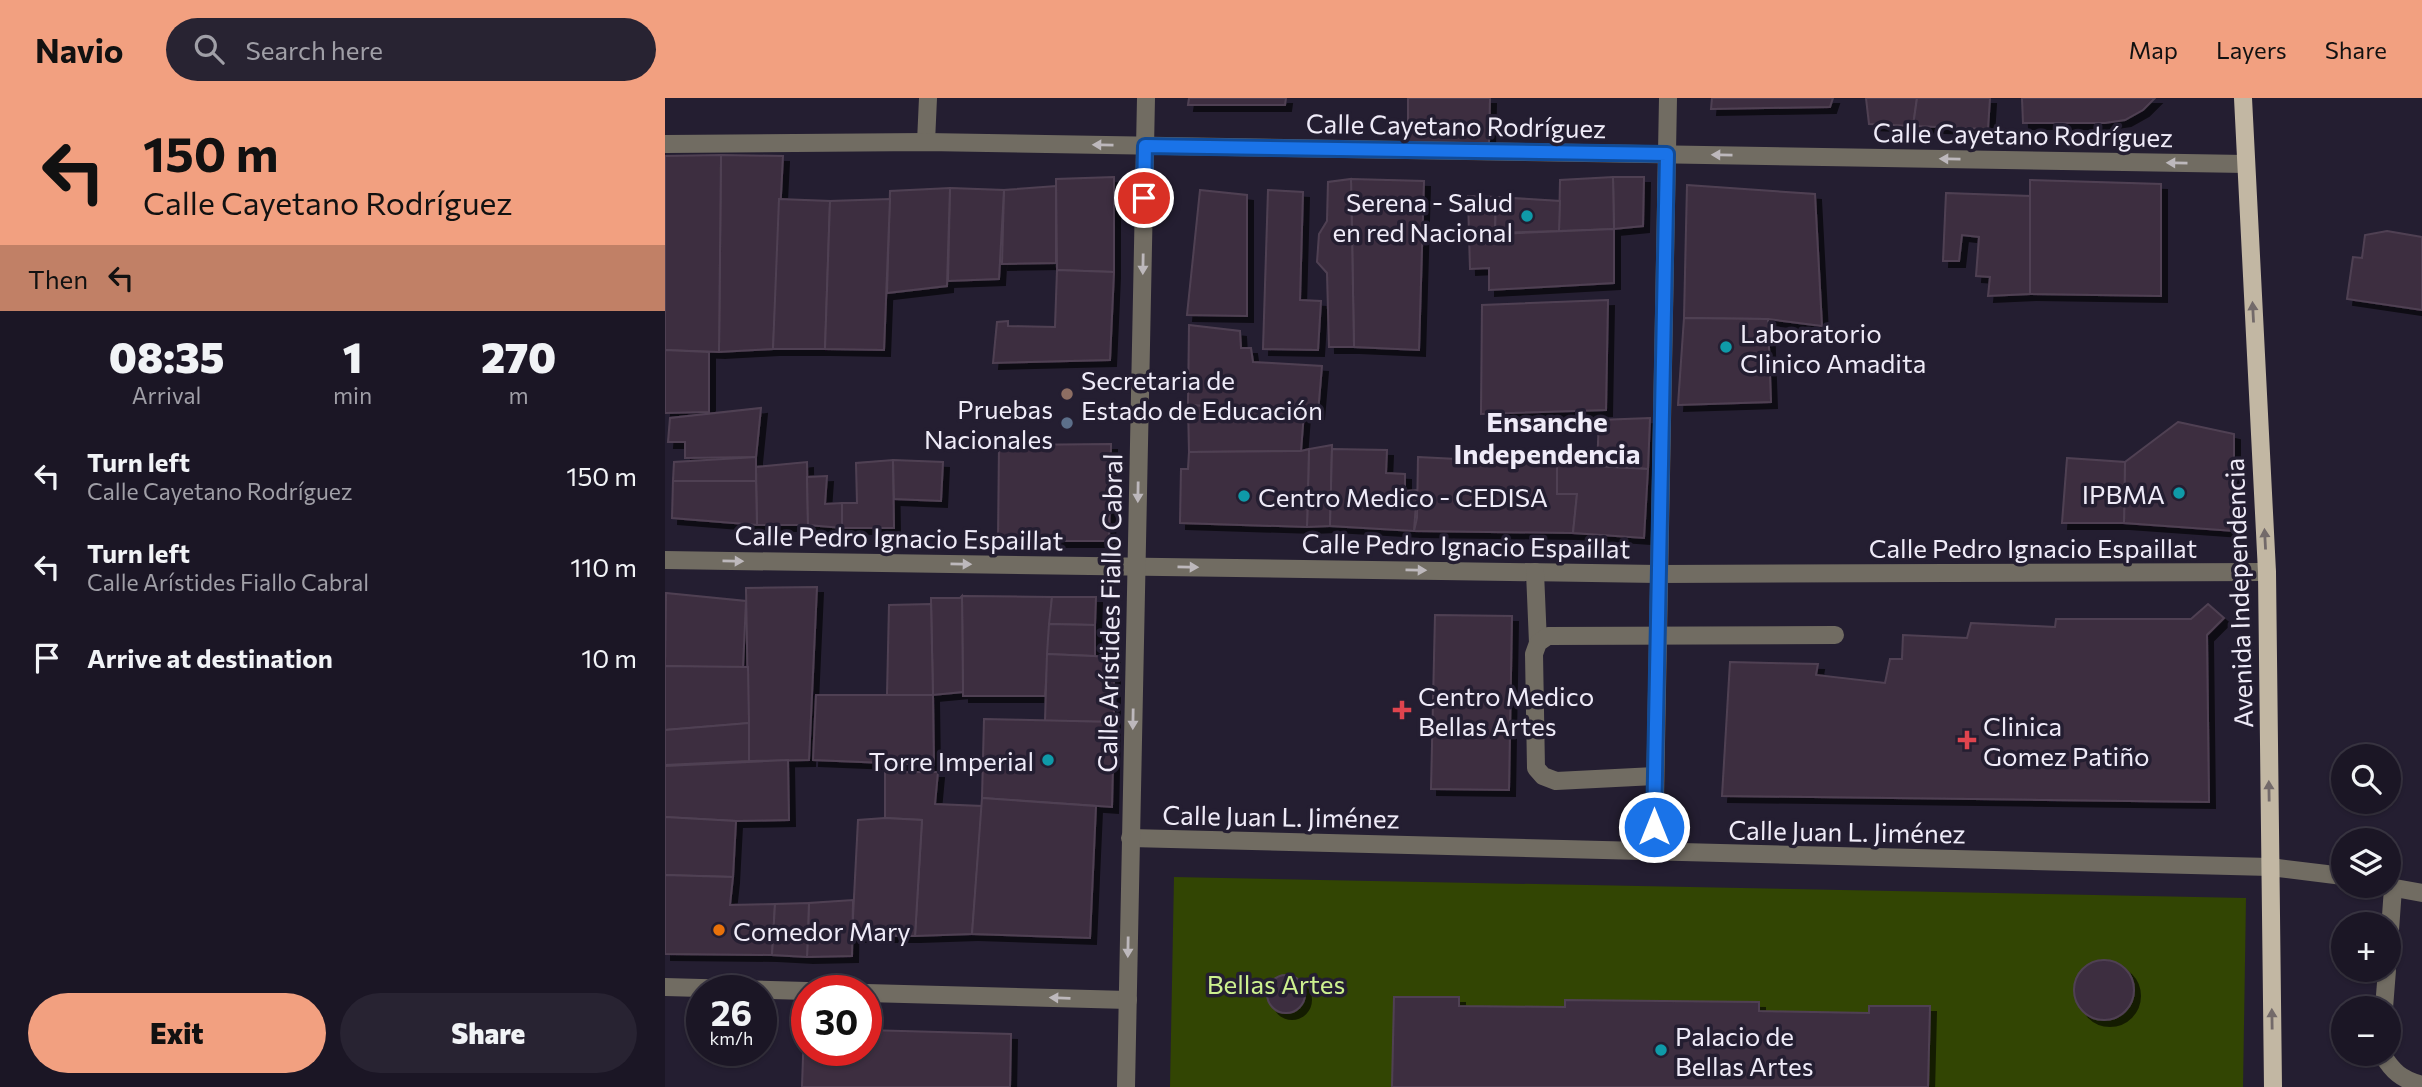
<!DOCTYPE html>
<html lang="en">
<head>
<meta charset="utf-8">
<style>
	:root { --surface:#1b1625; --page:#282332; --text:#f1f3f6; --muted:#a09fa7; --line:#393542; --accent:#f2a080 }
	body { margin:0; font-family:Commissioner,sans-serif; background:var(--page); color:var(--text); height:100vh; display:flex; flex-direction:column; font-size:26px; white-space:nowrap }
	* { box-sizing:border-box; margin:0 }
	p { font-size:23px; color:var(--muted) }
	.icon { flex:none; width:38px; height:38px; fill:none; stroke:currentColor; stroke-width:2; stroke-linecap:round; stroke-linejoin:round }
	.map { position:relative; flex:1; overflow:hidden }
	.details { display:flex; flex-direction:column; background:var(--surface); width:665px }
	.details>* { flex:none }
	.top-card { background:#f2a080; color:#111; overflow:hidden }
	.buttons { position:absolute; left:1666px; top:646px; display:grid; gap:14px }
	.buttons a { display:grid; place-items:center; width:70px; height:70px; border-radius:50%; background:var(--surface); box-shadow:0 2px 5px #0004,0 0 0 2px var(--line); font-size:35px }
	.speed { position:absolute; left:21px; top:877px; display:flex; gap:14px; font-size:35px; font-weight:700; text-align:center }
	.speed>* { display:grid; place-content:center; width:91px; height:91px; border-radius:50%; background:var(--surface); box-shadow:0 2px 5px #0004,0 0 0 2px var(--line); line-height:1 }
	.speed small { font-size:18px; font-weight:400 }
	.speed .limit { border:10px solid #d22; background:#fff; color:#111 }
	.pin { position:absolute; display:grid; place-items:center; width:60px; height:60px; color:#fff; margin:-30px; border:4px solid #fff; border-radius:50%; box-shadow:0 2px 7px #0007 }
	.me { position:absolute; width:77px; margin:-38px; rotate:0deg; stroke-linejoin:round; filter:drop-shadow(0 0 5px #0008) }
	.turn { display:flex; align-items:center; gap:24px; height:147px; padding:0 28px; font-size:32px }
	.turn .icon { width:91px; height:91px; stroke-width:2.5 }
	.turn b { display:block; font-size:49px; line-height:60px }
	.then { display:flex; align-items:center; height:66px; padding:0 28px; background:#0003; gap:14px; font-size:26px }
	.eta { display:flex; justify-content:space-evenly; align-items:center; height:119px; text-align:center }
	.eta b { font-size:42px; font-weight:800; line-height:49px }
	.primary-button { display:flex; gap:14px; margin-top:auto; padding:14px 28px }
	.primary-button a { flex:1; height:80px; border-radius:42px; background:var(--accent); color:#111; font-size:28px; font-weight:800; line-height:80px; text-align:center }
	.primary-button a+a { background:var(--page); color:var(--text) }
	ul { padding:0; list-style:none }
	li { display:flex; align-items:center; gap:21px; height:91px; padding:0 28px }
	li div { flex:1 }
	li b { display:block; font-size:26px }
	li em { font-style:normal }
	header { display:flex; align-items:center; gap:42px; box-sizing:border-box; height:98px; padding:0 35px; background:var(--accent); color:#111 }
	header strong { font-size:33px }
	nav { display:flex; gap:38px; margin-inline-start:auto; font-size:24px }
	.search { width:490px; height:63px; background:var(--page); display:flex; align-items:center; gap:18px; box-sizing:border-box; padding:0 24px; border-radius:38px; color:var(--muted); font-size:26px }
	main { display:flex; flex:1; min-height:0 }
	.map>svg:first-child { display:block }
</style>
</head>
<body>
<header>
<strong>Navio</strong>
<div class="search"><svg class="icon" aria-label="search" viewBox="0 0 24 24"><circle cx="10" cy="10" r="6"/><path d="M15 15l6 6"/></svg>Search here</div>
<nav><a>Map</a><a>Layers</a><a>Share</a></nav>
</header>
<main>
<section class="details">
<div class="top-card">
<div class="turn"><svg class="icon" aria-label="left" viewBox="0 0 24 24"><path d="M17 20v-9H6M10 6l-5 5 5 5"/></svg><div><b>150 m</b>Calle Cayetano Rodríguez</div></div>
<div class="then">Then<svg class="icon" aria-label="left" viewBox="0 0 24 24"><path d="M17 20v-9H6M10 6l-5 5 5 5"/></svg></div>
</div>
<div class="eta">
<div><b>08:35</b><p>Arrival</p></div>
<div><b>1</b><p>min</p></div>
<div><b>270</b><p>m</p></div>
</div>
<ul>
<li><svg class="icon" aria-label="left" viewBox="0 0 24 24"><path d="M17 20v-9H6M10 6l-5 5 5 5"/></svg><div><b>Turn left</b><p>Calle Cayetano Rodríguez</p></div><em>150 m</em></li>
<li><svg class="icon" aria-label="left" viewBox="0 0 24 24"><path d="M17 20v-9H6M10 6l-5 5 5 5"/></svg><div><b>Turn left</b><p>Calle Arístides Fiallo Cabral</p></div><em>110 m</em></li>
<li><svg class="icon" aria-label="arrive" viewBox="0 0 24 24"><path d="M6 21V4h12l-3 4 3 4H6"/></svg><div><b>Arrive at destination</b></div><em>10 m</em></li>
</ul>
<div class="primary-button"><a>Exit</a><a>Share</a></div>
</section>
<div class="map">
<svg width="1757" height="989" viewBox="0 0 1757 989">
	<defs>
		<filter id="shadow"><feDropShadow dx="6" dy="6" stdDeviation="0" flood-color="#0009"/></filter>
	</defs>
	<rect width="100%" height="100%" fill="#241e31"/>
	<path fill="#324503" d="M509 779 1581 800 1578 989H505Z"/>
	<g fill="#3d2e40" stroke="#504153" stroke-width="2" filter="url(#shadow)">
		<path d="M524 0H621L620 7H523Z"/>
		<path d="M743 0H825L824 45H743Z"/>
		<path d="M1047 0H1168L1165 9 1046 11Z"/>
		<path d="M1201 0H1252L1248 28 1204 26Z"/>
		<path d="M1252 0H1325L1323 31 1248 28Z"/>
		<path d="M1357 0H1490L1478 12 1460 22 1440 25H1358Z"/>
		<path d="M56 57 118 58 108 251 54 254Z"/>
		<path d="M56 57 54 254 0 252V58Z"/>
		<path d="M449 79V174L392 172 391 81Z"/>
		<path d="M948 79H979L978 128 949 131Z"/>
		<path d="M948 79 949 131 894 133 895 82Z"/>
		<path d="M686 81 759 83 754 252 689 249Z"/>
		<path d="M686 81 689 249H664L662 175 652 164 654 136 662 123 663 84Z"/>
		<path d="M1365 82 1496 86V198L1365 196Z"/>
		<path d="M1022 87 1150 96 1157 228 1103 221 1019 220Z"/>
		<path d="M391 88V165L337 166 339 92Z"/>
		<path d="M285 90 339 92 334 181 283 183Z"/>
		<path d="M285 90 282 188 222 195 225 93Z"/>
		<path d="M535 92 582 97V218L522 217Z"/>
		<path d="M603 92 638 94 635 202 656 203 653 252 598 251Z"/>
		<path d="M1281 95 1365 98V196L1323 198 1325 179 1311 178 1314 139 1297 137 1294 163H1278Z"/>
		<path d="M803 98 831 99 830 135 804 137Z"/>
		<path d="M831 99 895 103 894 133 830 135Z"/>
		<path d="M114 101 165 103 160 251H108Z"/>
		<path d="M225 101 219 252 160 251 165 103Z"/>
		<path d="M949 131V185L824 192V170L805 171 804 137Z"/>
		<path d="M1722 133 1757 139V212L1682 201 1688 159 1697 160 1700 137Z"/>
		<path d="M392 172 449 174 445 262 328 265 332 224 343 223V228L390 229Z"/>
		<path d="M943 202 941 312 816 316 817 207Z"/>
		<path d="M1019 220 1103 221 1106 304 1013 307Z"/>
		<path d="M524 227 575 233 576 250H586L588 264 657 268 653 315 523 307Z"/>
		<path d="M0 252 44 254V314L0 315Z"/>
		<path d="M523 307 639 314 636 353 524 354Z"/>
		<path d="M96 310 91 359 20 360V344H3L5 320Z"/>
		<path d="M985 320 983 371 932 368 934 322Z"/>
		<path d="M1513 324 1569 336V433L1459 425 1460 364Z"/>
		<path d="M446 346 444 443H333L334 347Z"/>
		<path d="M667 347 665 428 642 429 644 351Z"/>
		<path d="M644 351 642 429 515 425 516 371H523L524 354 636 353Z"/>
		<path d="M667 351 722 352 721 375 740 376V393L752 392 749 433 665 428Z"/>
		<path d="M91 359V383H8L9 364Z"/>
		<path d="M753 359 892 366V396H912L908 435 749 433 752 420Z"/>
		<path d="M1402 360 1460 364 1459 425H1397Z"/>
		<path d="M228 362 229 430H177V405H192L191 365Z"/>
		<path d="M228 362 278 364 276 403 229 401Z"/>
		<path d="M142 364 143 427H92L91 369Z"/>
		<path d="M892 366 983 371 979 440 908 435 912 396H892Z"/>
		<path d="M162 378 160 406 177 405V430L143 427 142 379Z"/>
		<path d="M8 383H91L92 427 7 420Z"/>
		<path d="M152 489 144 662 84 663 81 490Z"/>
		<path d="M1 495 81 503 78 570 0 568Z"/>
		<path d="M297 498 387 499 380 598H298Z"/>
		<path d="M297 498 298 594 268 597 266 500H295Z"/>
		<path d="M387 499H431L430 527 384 526Z"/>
		<path d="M266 506 268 597H222L224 507Z"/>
		<path d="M1543 506 1559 520 1542 537 1544 704 1057 698 1065 564 1153 566 1151 577 1220 585 1225 561H1237L1238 537 1302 540 1306 525 1390 529 1391 521H1526Z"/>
		<path d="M770 517 847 518 844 692 766 691Z"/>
		<path d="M384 526 430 527V558L382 556Z"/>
		<path d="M382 556 449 559V624L380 623Z"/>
		<path d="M0 568 83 569 84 625 0 632Z"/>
		<path d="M151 597H268L269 667 148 662Z"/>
		<path d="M319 621 449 624 447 709 317 700Z"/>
		<path d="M84 625V663L0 667V632Z"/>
		<path d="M123 662 124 722 71 723 0 719V668Z"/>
		<path d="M220 674H273L270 706 317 708 307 836 250 838 257 722 220 720Z"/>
		<path d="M317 700 431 708 425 840 307 836Z"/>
		<path d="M0 719 71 723 68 779 0 777Z"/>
		<path d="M220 720 257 722 250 838H187L193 722Z"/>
		<path d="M0 777 68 779 65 807 110 806 107 857 0 856Z"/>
		<path d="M188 802 187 858 142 859 144 805Z"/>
		<path d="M144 805 142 859 107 857 110 806Z"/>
		<circle cx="1439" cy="892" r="30"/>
		<circle cx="621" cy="896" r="19"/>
		<path d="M729 899H794V908L900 909V902L1094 904V913L1204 915V908H1265L1263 989H727Z"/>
		<path d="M139 930H142V952H201V932L346 936 345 989H137Z"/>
	</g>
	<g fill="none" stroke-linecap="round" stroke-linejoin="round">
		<g stroke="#716c62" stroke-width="18">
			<path d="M261 44 263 0"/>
			<path d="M0 46 261 44 1581 66"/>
			<path d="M0 462 993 476 1602 474"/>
			<path d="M870 474 873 545"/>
			<path d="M990 678 891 683 878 678 871 670 869 556 873 545 883 538 1170 537"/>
			<path d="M465 740 1605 769 1678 778"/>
			<path d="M989 754 1003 0"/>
			<path d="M1719 788 1757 795"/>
			<path d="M1724 846 1728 790"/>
			<path d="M0 889 142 893"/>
			<path d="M201 895 463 902"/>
			<path d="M1719 910 1722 872"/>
			<path d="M1717 956C1728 974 1736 981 1757 987"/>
			<path d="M461 989 481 0"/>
		</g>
		<path stroke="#c2b7a3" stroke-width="18" d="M1578 0 1602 474 1608 989"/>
	</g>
	<defs><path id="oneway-solid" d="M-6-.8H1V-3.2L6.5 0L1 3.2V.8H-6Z" transform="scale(1.75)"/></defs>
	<g fill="#bdb8bc">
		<use href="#oneway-solid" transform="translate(438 47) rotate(-179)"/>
		<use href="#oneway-solid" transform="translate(1057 57) rotate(-179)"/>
		<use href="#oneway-solid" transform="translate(1285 61) rotate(-179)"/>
		<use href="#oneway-solid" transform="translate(1512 65) rotate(-179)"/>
		<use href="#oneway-solid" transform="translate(478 166) rotate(91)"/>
		<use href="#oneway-solid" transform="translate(473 394) rotate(91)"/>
		<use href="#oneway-solid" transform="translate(68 463) rotate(1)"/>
		<use href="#oneway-solid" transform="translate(296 466) rotate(1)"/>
		<use href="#oneway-solid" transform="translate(523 469) rotate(1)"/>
		<use href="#oneway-solid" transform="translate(751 472) rotate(1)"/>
		<use href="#oneway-solid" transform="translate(468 621) rotate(91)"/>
		<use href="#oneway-solid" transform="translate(463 849) rotate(91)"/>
		<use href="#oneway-solid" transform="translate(395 900) rotate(-178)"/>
	</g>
	<g fill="#736a6a">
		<use href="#oneway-solid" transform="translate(1588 214) rotate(-93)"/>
		<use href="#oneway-solid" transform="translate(1600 441) rotate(-93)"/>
		<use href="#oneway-solid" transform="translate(1604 693) rotate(-91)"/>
		<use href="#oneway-solid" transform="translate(1607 921) rotate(-91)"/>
	</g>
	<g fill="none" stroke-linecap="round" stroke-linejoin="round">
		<defs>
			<path id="route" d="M479 100 480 48 1002 56 989 729"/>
		</defs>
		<use href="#route" stroke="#114b97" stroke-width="18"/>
		<use href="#route" stroke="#1a73e8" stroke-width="12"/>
	</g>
	<g fill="#0f9aa8" stroke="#241e31" stroke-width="2.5">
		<circle cx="862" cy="118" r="7"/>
		<circle cx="1061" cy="249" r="7"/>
		<circle cx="1514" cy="395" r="7"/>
		<circle cx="579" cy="398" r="7"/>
		<circle cx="383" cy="662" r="7"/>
		<circle cx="996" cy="952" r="7"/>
	</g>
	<circle fill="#8d6e63" stroke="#241e31" stroke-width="2.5" cx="402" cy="296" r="7"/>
	<circle fill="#5c6f8a" stroke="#241e31" stroke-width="2.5" cx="402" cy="325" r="7"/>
	<g fill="#e0444e" stroke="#241e31" stroke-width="2.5">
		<path d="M733.5 601.5h7v7h7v7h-7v7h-7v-7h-7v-7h7z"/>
		<path d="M1298.5 631.5h7v7h7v7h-7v7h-7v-7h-7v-7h7z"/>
	</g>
	<circle fill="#e8710a" stroke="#241e31" stroke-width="2.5" cx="54" cy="832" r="7"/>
	<g text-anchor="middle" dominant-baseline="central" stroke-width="7" stroke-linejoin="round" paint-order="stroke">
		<g font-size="26" fill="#efebf8" stroke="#241e31">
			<text transform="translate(791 27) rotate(1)">Calle Cayetano Rodríguez</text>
			<text transform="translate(1358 36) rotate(1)">Calle Cayetano Rodríguez</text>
			<text transform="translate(234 439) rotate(1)">Calle Pedro Ignacio Espaillat</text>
			<text transform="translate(801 447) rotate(1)">Calle Pedro Ignacio Espaillat</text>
			<text x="1368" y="449">Calle Pedro Ignacio Espaillat</text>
			<text transform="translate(1573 495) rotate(-92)">Avenida Independencia</text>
			<text transform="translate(444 515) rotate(-89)">Calle Arístides Fiallo Cabral</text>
			<text transform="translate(616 718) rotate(1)">Calle Juan L. Jiménez</text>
			<text transform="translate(1182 733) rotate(1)">Calle Juan L. Jiménez</text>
		</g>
		<g font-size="26" fill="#efebf8" stroke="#241e31" text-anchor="start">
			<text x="848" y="103" text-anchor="end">Serena - Salud<tspan x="848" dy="30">en red Nacional</tspan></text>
			<text x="1075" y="234">Laboratorio<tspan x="1075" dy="30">Clinico Amadita</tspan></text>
			<text x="416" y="281">Secretaria de<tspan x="416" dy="30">Estado de Educación</tspan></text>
			<text x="388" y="310" text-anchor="end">Pruebas<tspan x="388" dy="30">Nacionales</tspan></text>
			<text x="1500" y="395" text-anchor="end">IPBMA</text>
			<text x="593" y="398">Centro Medico - CEDISA</text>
			<text x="753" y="597">Centro Medico<tspan x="753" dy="30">Bellas Artes</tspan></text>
			<text x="1318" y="627">Clinica<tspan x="1318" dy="30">Gomez Patiño</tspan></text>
			<text x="369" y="662" text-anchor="end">Torre Imperial</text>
			<text x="68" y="832">Comedor Mary</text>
			<text x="1010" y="937">Palacio de<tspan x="1010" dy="30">Bellas Artes</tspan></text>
		</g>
		<g font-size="26" fill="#cdf18f" stroke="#241e31">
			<text x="611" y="885">Bellas Artes</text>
		</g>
		<g font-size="28" font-weight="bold" fill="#efebf8" stroke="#241e31">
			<text x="882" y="323">Ensanche<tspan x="882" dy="32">Independencia</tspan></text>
		</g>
	</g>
</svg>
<div class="buttons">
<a><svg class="icon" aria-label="search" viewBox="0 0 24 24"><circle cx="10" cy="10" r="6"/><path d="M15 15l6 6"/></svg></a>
<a><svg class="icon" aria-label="layers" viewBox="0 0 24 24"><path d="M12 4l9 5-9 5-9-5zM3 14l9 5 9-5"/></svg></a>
<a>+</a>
<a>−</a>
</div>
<div class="speed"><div>26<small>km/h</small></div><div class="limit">30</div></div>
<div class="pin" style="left:479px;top:100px;background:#d93025"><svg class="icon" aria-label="arrive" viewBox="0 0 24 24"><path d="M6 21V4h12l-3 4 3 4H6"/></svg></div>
<svg class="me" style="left:989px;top:729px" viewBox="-20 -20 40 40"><circle r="17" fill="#1a73e8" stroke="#fff" stroke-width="3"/><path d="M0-11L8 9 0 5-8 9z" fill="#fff"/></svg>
</div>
</main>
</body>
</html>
